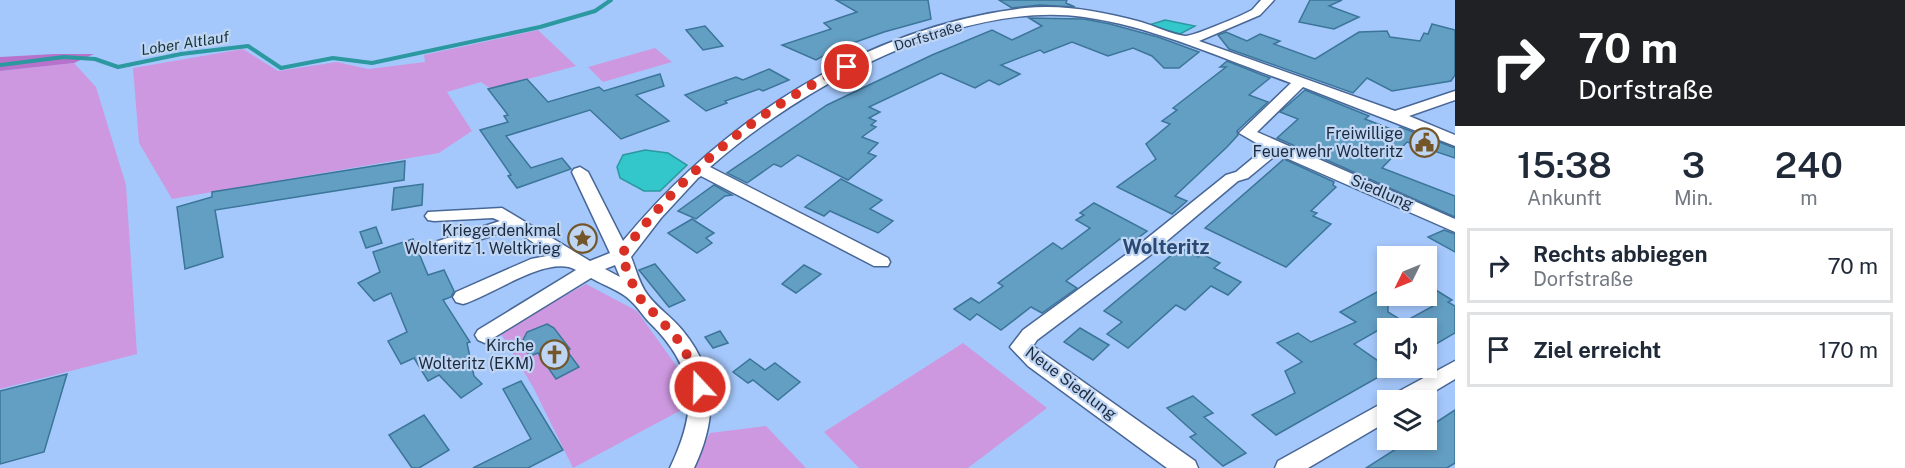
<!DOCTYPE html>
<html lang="de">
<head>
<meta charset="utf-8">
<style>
	:root { --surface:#fff; --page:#f2f2f3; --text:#1f2937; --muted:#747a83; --line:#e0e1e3 }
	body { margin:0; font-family:"Public Sans",sans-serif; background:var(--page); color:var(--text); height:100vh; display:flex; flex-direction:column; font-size:22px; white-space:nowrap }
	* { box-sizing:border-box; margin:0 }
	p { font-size:20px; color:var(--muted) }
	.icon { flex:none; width:33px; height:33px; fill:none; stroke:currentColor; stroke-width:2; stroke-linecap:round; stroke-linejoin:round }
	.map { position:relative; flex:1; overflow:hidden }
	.sheet { display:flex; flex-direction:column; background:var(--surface); width:450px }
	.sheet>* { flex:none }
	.guide { background:#202124; color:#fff; overflow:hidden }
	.needle { width:39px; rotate:227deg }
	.tools { position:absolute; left:1377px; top:246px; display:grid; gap:12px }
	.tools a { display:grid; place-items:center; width:60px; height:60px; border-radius:0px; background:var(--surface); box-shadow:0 3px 9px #0003; font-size:30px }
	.pin { position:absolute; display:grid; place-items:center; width:51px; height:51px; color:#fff; margin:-26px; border:3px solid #fff; border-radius:50%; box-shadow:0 2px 6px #0007 }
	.me { position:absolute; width:66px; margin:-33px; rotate:339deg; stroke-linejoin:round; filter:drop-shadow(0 0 4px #0008) }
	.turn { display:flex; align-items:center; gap:21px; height:126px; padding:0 24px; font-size:27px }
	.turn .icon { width:78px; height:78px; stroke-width:2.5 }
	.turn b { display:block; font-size:42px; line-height:51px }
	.eta { display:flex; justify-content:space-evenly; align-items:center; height:102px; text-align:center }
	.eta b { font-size:36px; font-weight:600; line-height:42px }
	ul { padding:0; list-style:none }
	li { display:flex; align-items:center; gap:18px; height:75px; margin:0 12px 9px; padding:0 12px; border:3px solid var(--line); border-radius:0px }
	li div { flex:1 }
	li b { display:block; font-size:22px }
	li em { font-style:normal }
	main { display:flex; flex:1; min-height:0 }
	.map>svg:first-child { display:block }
</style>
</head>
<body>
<main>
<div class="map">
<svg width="1455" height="468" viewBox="0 0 1455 468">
	<rect width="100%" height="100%" fill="#a5c8fc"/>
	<g fill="#ce98e0">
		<path d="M538 30 576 66 491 89 481 82 447 92 472 131 439 153 172 199 139 143 133 68 243 49 278 71 337 62 368 69 425 62 424 55Z"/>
		<path d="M655 48 672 62 603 82 588 67Z"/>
		<path d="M74 63 96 87 126 185 137 354 0 389V71Z"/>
		<path d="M586 284 637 311 683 375 685 408 573 468 533 387 500 332Z"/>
		<path d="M963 343 1047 408 968 468H859L824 432Z"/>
		<path d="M766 426 806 468H692L710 433Z"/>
	</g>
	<path fill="#b773cc" d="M54 54H94L74 63 0 71V57Z"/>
	<g fill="#33c6ca" stroke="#2c98a0" stroke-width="1.5">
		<path d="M1165 20 1195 26 1180 34 1149 25Z"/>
		<path d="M645 150 668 153 687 165 660 191H644L620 178 617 167 623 155Z"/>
	</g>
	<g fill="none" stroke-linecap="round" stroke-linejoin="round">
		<path stroke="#2c98a0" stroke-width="4" d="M0 65 64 57 95 59 118 67 181 54 248 46 281 68 333 58 372 63 540 27 595 11 611 0"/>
	</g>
	<g fill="#639ec3" stroke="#3b7599" stroke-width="1.5">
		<path d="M836 0H928L931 19 884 32 836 49 816 60 782 45 831 29 824 23 857 12Z"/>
		<path d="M999 0H1067L1066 3 1075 7 1040 5 1012 8Z"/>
		<path d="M1310 0H1342L1329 6 1359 17 1334 29 1299 22Z"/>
		<path d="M1029 18 1084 19 1110 24 1158 37 1199 52 1179 68H1164L1152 56 1133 48 1108 56 1072 42 1044 53 1040 50 1001 65 1020 74 999 85 989 80 975 88 941 73 869 107 880 112 869 118 876 121 871 125 876 127 862 137 878 143 868 153 876 156 848 180 798 155 781 167 774 164 747 183 727 173 827 105 932 55 992 30 1012 40 1042 26Z"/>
		<path d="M1432 24 1455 30V75L1451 81 1392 91 1367 78 1353 93 1229 49 1218 35 1226 32 1247 41 1260 34 1280 41 1274 44 1315 59 1359 32 1387 31 1390 37 1420 41 1424 33 1428 34Z"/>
		<path d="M705 26 723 46 703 50 686 30Z"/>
		<path d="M1227 61 1270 78 1249 95 1268 102 1237 131 1238 135 1227 147 1175 196 1187 201 1172 214 1117 187 1156 159 1146 144 1170 124 1162 121 1177 110 1173 108 1226 67H1220Z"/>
		<path d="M769 69 789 80 763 91 759 89 725 101 727 103 706 111 685 95 736 77 743 80Z"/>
		<path d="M660 74 664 86 636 95 669 121 621 139 590 110 506 136 531 168 562 158 571 169 517 188 508 176 511 175 480 130 508 122 504 116 508 115 488 89 527 79 548 102 599 87 604 91Z"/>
		<path d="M1305 90 1369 116 1365 119 1396 131 1400 127 1455 148V158L1407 142 1382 168 1455 196V217L1277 138 1298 119 1280 112Z"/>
		<path d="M1284 159 1334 182 1333 185 1336 187 1311 211 1317 213 1313 216 1331 224 1286 267 1205 228Z"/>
		<path d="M405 161 404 180 215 210 223 257 185 269 177 207 212 197V192Z"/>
		<path d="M841 179 882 200 870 209 893 221 878 233 830 211 824 216 805 207Z"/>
		<path d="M423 184 422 205 392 210 394 188Z"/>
		<path d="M714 185 732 195 725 196 696 219 678 211Z"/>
		<path d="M1094 203 1147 231 1130 244 1120 239 1066 281 1077 288 1042 313 1031 307 1001 330 977 314 970 320 954 309 971 298 979 303 1003 286 998 283 1053 243 1062 249 1090 228 1076 220 1084 215 1080 213Z"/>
		<path d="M692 219 714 233 706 238 712 243 697 253 668 233Z"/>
		<path d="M376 227 382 243 366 248 360 232Z"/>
		<path d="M1444 230 1455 234V252L1428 237Z"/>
		<path d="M413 239 428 275 444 270 454 291 451 297 443 300 470 342 467 343 474 376 482 384 461 398 439 375 428 381 414 358 401 364 388 341 407 332 391 293 374 301 358 283 380 272 373 252Z"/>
		<path d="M1180 248 1198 257 1202 254 1220 263 1214 268 1241 282 1228 295 1211 286 1185 310 1176 305 1128 348 1107 334 1122 322 1104 311Z"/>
		<path d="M655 264 685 300 669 307 639 270Z"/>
		<path d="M804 265 821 274 796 293 782 284Z"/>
		<path d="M1426 284 1452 300 1448 302 1455 306V333L1426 350V328H1382L1354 344 1391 370 1276 435 1252 415 1295 393 1285 371 1302 362 1277 343 1298 333 1311 342 1356 322 1340 312 1388 286V312L1404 322 1435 305 1426 300Z"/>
		<path d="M547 324 554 328 570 349 567 351 579 367 556 379 538 353 530 356 521 344 527 332Z"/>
		<path d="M1080 328 1109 345 1093 360 1064 342Z"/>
		<path d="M720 331 728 343 713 348 705 337Z"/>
		<path d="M750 359 765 370 775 363 800 382 778 400 753 380 748 383 733 372Z"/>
		<path d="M67 374 44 452 0 464V391Z"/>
		<path d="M521 381 563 450 528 468H473L531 439 503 389Z"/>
		<path d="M1193 396 1213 413 1204 417 1246 453 1223 466 1190 437 1196 434 1167 408Z"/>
		<path d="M1455 410V463L1447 468H1366L1410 440H1426V429Z"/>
		<path d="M424 415 449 450 419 468H412L389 435Z"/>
	</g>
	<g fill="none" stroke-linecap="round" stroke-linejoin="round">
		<defs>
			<g id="minor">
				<path d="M1261 0H1274L1260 15 1199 41 1395 111 1455 91V100L1409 116 1455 135V146L1303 87 1257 132 1455 219V232L1277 154 1248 178 1238 181 1149 256 1037 340 1033 346 1044 354 1195 461 1198 468H1167L1028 366 1010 347 1023 330 1135 248 1226 175 1236 172 1265 148 1239 133 1291 83C1223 59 1155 27 1084 17 958 0 801 87 710 167L888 258 890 262 888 266H874L701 176 698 178 661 218 631 257C636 269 639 283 647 294 657 308 672 317 683 331 718 373 717 420 694 468H670C698 409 698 370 649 322 643 316 638 307 631 301 622 291 603 285 591 278L485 343 478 340 475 335 478 330 576 270C548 254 493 295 463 304L456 302 453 297 456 292 531 259 552 255 513 229 438 253 429 247 432 243 500 221 493 218 434 221 428 220 425 216 428 212 502 208 590 261 610 253 572 172 574 169 580 167 588 172 623 241C723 120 865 27 1025 8 1064 4 1104 12 1141 22 1155 26 1170 34 1185 36 1192 37 1243 15 1252 10 1255 7 1258 3 1261 0ZM615 265 620 277 605 269Z"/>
				<path d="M1455 361V379L1420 400H1391L1394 394Z"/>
				<path d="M1388 400H1390H1388V421L1308 468H1275L1278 461Z"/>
			</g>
		</defs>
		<use href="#minor" stroke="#486796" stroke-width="3"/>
		<use href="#minor" fill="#fff" fill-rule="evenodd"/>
	</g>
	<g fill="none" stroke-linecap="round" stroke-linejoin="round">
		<path stroke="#d93025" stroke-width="10" stroke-dasharray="0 18" d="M700 387 698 373 676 337 637 295 621 255C680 175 757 109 847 67"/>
	</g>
	<defs>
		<symbol id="civic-ring" viewBox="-11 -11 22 22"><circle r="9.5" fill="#bfd5f4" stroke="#73572a" stroke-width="1.5"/><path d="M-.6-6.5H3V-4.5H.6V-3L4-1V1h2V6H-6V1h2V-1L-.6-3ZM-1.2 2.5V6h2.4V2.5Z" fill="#73572a"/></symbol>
		<symbol id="sight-ring" viewBox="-11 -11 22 22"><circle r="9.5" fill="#bfd5f4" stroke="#73572a" stroke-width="1.5"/><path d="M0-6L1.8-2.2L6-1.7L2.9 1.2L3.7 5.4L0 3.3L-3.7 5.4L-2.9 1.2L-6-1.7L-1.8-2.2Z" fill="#73572a"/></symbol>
		<symbol id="church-ring" viewBox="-11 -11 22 22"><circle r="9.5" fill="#bfd5f4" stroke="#73572a" stroke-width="1.5"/><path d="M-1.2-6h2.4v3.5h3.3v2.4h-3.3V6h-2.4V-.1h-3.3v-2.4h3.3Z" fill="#73572a"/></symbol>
	</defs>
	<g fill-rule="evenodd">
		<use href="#civic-ring" x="1408" y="126" width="33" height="33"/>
		<use href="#sight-ring" x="566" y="222" width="33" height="33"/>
		<use href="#church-ring" x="538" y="338" width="33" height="33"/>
	</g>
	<g text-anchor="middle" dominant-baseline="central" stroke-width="4.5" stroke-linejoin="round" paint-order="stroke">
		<g font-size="14" fill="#1d2b3f" stroke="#bfd5f4">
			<text transform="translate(928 36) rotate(-17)">Dorfstraße</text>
		</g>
		<g font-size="15" font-style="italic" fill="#173536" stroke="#bfd5f4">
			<text transform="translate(185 43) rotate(-9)">Lober Altlauf</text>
		</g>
		<g font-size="16" fill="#1d2b3f" stroke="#bfd5f4" text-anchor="end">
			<text x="1403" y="133">Freiwillige<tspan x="1403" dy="18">Feuerwehr Wolteritz</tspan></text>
			<text x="561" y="230">Kriegerdenkmal<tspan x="561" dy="18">Wolteritz 1. Weltkrieg</tspan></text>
			<text x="534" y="345">Kirche<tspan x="534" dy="18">Wolteritz (EKM)</tspan></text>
		</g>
		<g font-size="16" fill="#1d2b3f" stroke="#bfd5f4">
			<text transform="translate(1382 192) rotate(23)">Siedlung</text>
			<text transform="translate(1071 383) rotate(37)">Neue Siedlung</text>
		</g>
		<g font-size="20" font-weight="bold" fill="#2a4874" stroke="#bfd5f4">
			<text x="1166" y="247">Wolteritz</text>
		</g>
	</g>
</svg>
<div class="tools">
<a><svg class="needle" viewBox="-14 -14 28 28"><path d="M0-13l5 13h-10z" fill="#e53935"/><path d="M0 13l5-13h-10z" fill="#747a83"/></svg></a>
<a><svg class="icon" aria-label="sound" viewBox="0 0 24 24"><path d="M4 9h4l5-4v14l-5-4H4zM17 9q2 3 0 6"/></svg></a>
<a><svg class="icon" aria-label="layers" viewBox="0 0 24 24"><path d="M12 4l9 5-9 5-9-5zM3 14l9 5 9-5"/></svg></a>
</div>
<div class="pin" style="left:847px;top:67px;background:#d93025"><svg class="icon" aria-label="arrive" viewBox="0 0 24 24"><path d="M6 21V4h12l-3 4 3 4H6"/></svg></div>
<svg class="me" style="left:700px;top:387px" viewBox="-20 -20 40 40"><circle r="17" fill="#d93025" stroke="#fff" stroke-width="3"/><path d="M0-11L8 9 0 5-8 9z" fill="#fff"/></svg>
</div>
<section class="sheet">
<div class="guide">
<div class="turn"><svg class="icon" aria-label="right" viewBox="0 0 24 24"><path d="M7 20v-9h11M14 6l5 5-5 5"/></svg><div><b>70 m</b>Dorfstraße</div></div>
</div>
<div class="eta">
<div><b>15:38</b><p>Ankunft</p></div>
<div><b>3</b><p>Min.</p></div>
<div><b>240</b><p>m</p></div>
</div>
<ul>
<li><svg class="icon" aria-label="right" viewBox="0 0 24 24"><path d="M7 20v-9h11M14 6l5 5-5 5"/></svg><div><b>Rechts abbiegen</b><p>Dorfstraße</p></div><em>70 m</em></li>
<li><svg class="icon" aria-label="arrive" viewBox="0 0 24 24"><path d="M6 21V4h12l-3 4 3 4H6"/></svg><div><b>Ziel erreicht</b></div><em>170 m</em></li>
</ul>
</section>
</main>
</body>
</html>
